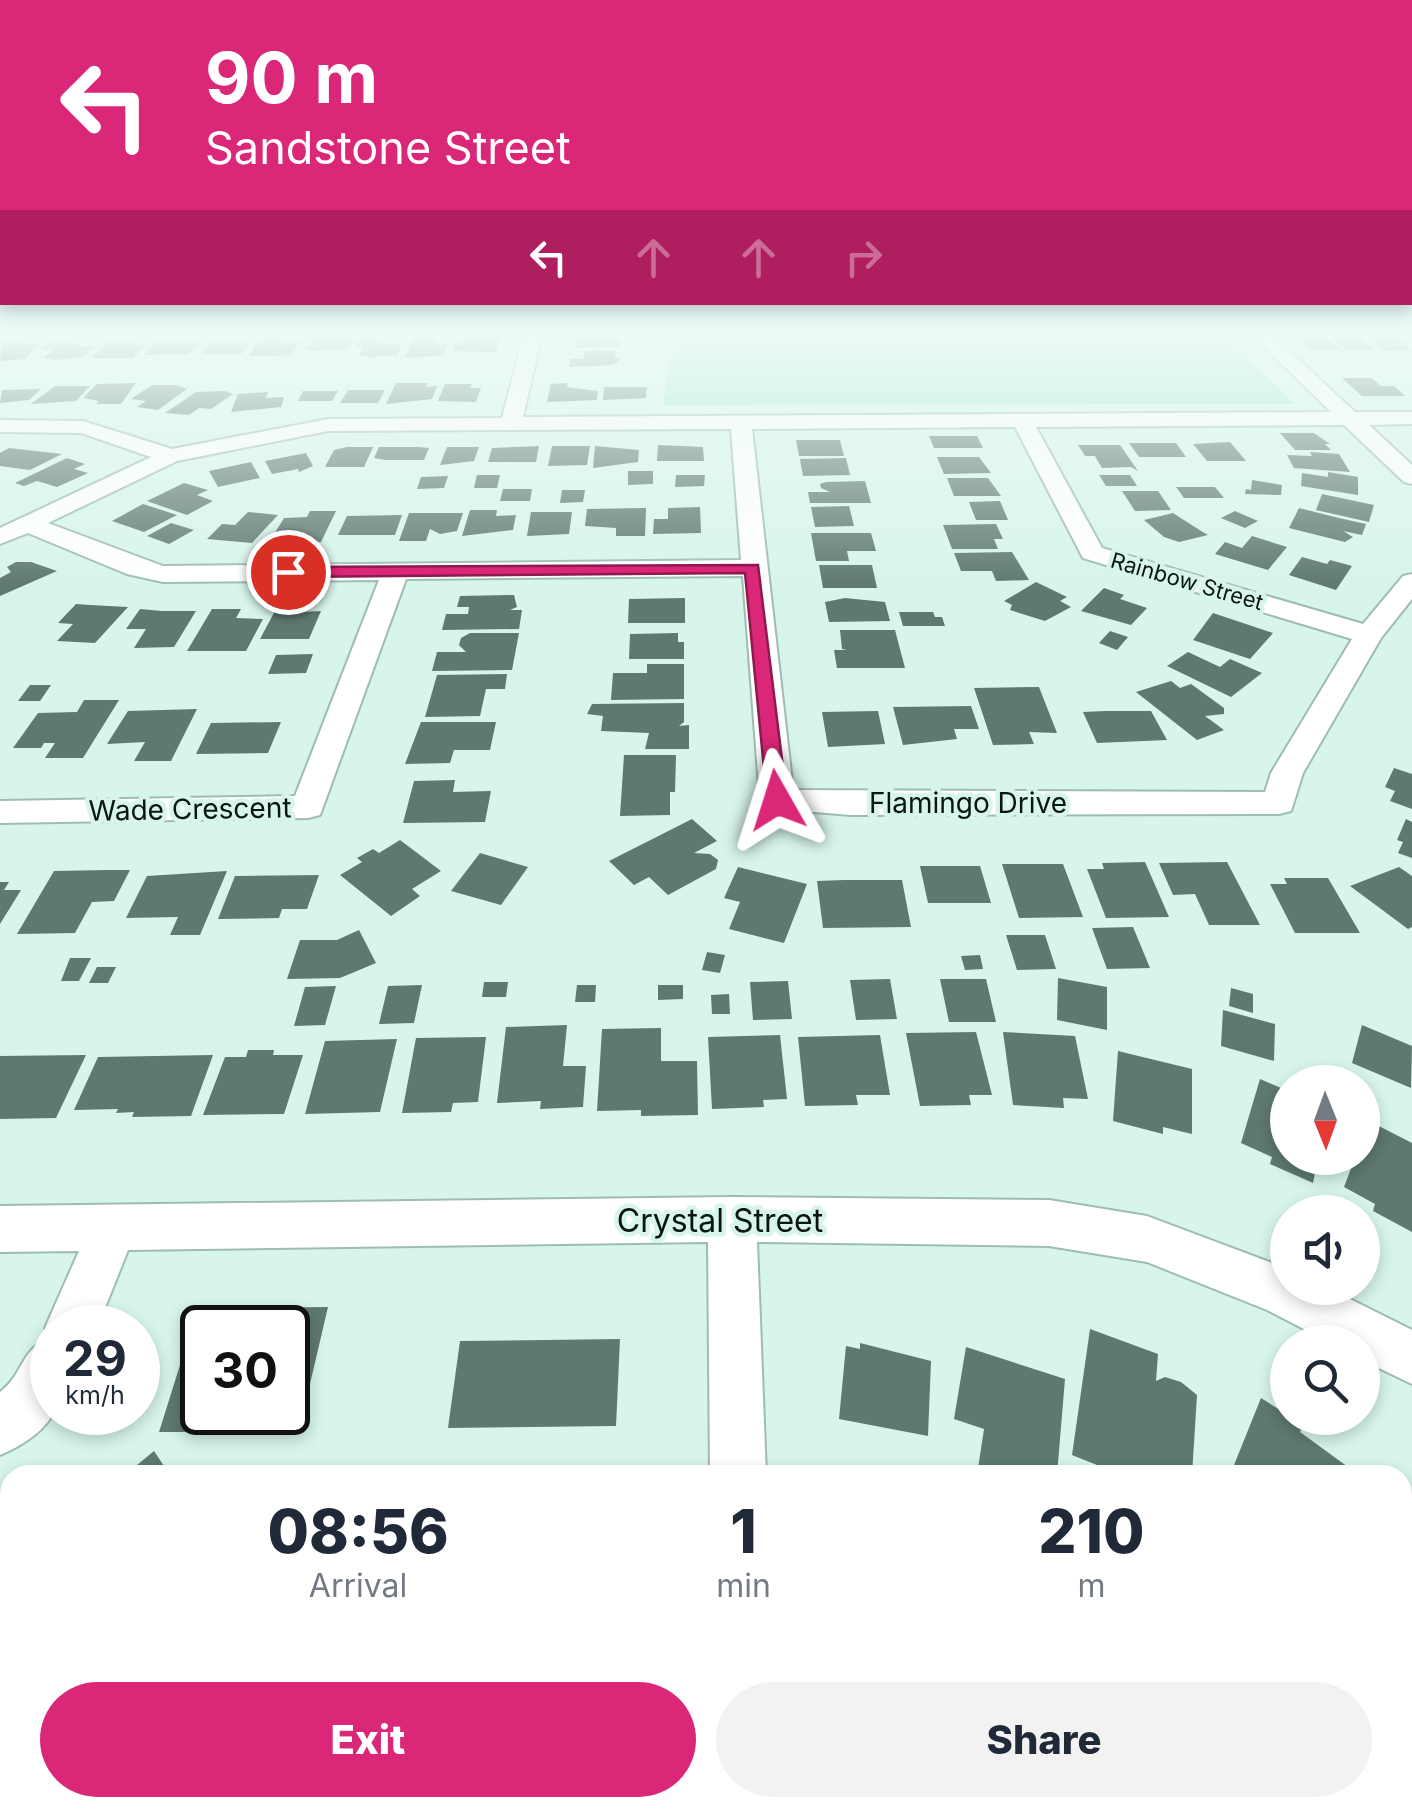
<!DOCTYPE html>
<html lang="en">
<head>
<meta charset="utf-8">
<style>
	:root { --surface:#fff; --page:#f2f2f3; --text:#1f2937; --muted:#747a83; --accent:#db2777 }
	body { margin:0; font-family:Inter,sans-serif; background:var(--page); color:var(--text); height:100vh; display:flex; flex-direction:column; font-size:38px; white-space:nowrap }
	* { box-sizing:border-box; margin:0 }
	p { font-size:32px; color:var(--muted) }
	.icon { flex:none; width:55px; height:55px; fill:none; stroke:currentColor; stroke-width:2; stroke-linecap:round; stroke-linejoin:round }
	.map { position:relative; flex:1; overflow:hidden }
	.details { position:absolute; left:0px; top:1465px; width:1412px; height:352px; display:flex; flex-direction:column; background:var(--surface); border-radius:30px 30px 0 0; box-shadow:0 5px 15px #0003 }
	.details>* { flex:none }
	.guide { position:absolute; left:0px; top:0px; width:1412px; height:305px; box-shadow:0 5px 15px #0003; background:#db2777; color:#fff; overflow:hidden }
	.needle { width:65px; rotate:179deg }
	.fabs { position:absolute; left:1270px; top:1065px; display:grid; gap:20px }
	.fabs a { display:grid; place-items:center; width:110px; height:110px; border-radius:50%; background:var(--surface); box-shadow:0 5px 15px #0003; font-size:50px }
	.speed { position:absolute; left:30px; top:1305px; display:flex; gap:20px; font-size:50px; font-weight:700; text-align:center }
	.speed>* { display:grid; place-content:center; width:130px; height:130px; border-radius:50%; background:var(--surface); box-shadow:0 5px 15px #0003; line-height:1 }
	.speed small { font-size:25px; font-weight:400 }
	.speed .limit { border:5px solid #111; border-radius:15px; background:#fff; color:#111 }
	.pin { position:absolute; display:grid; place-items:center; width:85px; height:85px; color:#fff; margin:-42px; border:5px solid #fff; border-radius:50%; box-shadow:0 2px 10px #0007 }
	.me { position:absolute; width:110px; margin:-55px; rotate:354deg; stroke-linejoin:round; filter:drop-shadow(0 0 8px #0008) }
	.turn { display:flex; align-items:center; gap:35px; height:210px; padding:0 40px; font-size:45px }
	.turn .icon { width:130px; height:130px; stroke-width:2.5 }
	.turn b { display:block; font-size:70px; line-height:85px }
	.lanes { display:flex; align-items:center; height:95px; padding:0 40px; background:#0003; justify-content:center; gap:50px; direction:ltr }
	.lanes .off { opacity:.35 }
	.eta { display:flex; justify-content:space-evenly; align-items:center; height:170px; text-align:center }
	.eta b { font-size:60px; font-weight:800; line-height:70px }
	.action { display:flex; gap:20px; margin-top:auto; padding:20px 40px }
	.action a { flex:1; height:115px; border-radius:60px; background:var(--accent); color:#fff; font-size:40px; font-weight:800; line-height:115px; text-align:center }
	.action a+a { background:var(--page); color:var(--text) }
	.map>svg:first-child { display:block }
</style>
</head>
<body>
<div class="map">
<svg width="1412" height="1816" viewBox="0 0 1412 1816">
	<rect width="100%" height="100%" fill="#d7f5eb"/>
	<path fill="#9de9d1" d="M674 334H1223L1294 404 663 405Z"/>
	<g fill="#5e7970">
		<path d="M1355 334 1375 350H1347L1328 335Z"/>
		<path d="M1367 334H1392L1412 350 1384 351Z"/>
		<path d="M576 335H622L620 347 576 348 577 343H573Z"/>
		<path d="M1323 335 1340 349H1309L1295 336Z"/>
		<path d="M313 338H341L355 339 349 348 316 351 307 349Z"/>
		<path d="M500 338 496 352 452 351 456 340Z"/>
		<path d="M213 339 230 341H251L241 354H201Z"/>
		<path d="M360 339H382L380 343 402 345 397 355 371 357 359 355 363 347H355Z"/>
		<path d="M413 339H434L439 344 449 343 443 356 405 357Z"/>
		<path d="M258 340 279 339 300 342 291 355 249 356Z"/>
		<path d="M51 341H74L71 344 93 347 83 357 55 360 44 358 53 349H42Z"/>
		<path d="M109 341H133L130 344 146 345 133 358H92Z"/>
		<path d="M157 341 174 343H199L189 354 144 355Z"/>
		<path d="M2 342H28L25 344H39L25 359 0 361Z"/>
		<path d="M586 351H616L615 358 621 359 613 365 569 367 571 359H583Z"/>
		<path d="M1342 378H1371L1381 386H1394L1405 396H1362Z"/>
		<path d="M136 383 121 404H96L99 401 83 398 97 384Z"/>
		<path d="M396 383H428L426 387 437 386 432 399 386 404Z"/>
		<path d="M568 383 567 387 598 391 597 400 547 402 551 384Z"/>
		<path d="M445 384H472L470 388H481L476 402 438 401Z"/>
		<path d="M152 385H176L187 389 158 410 137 407 146 401 131 399Z"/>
		<path d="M55 386H90L76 401 31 404Z"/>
		<path d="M604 387H647L646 398 603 400Z"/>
		<path d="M41 389 29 400 0 403 2 390Z"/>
		<path d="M348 390H385L378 403H340Z"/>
		<path d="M225 391 233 394 211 409 199 408 189 415 165 413 196 392Z"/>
		<path d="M303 391H338L332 401H298Z"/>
		<path d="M268 392 266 398 284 397 281 407 231 412 238 394Z"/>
		<path d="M1280 433H1314L1330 444H1325L1331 450H1295Z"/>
		<path d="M929 436H977L983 448H934Z"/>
		<path d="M796 440H840L844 456H799Z"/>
		<path d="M1230 442 1246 461H1207L1193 444Z"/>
		<path d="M1129 443H1176L1186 457H1139Z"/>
		<path d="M658 445 703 447 704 461H657Z"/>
		<path d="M1078 445H1120L1138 471 1131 467 1102 468 1095 456H1085Z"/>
		<path d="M539 446 536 462H488L492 448Z"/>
		<path d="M552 446H590L587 465 548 466Z"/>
		<path d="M595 446 639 450 638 462 593 468Z"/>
		<path d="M347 447H373L364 467H325L334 450Z"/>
		<path d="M379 447H419L429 448 424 460H386L374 458Z"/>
		<path d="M447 447H479L474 461 440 465Z"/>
		<path d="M9 448 44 452 62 454 30 470 0 466V453Z"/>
		<path d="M1310 452 1339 454 1350 472 1294 468 1287 455 1312 456Z"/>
		<path d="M306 453 313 466 299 472 298 469 272 474 265 461Z"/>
		<path d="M937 457H979L991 473 944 474Z"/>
		<path d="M67 458 85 464 74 469 88 473 57 487 37 481 24 486 15 483Z"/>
		<path d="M846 458 850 475 803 476 800 459Z"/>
		<path d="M251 462 260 478 218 487 209 471Z"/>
		<path d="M628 471H653V484L628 485Z"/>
		<path d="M1328 472 1358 477V495L1301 486 1302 473 1328 477Z"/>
		<path d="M477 475H500L497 488H474Z"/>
		<path d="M676 475H705L704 486 675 487Z"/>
		<path d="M1099 475H1130L1137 486H1106Z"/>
		<path d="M448 476 444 488 417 489 421 477Z"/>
		<path d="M947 478H988L1001 496H954Z"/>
		<path d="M1252 480 1282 485 1281 495 1245 494 1246 489 1251 490Z"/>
		<path d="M865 481 871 503H810L808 492H830L821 488 820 484 826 482Z"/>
		<path d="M184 483 208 490 197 495 213 501 187 515 147 501Z"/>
		<path d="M1176 487H1215L1224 498H1184Z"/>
		<path d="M503 489H532L530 501H500Z"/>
		<path d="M562 490H585L583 502 560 503Z"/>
		<path d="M1122 491H1158L1171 510 1135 511Z"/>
		<path d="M1322 494 1374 505 1369 522 1316 510Z"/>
		<path d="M1000 501 1008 520H976L969 502Z"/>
		<path d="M143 504 177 515 144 532 112 521Z"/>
		<path d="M849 506 854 526 815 527 811 507Z"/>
		<path d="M700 507 701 533 653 534 654 519H668V508Z"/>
		<path d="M646 508 645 536H616V528L585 526 587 509Z"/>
		<path d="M1299 508 1339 518 1366 524 1362 535 1343 531 1353 537 1345 542 1289 528Z"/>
		<path d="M470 510H497L496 516 516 515 513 530 462 536Z"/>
		<path d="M310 511H336L321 542H291L294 536H273L284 518 307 517Z"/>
		<path d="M1235 511 1258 521 1245 528 1221 518Z"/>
		<path d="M248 512 278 515 252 543 207 539 222 524 235 525Z"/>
		<path d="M531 512H572L569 534 527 536Z"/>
		<path d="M409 513H463L457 531 440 534 430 529 426 541H399Z"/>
		<path d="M1173 513 1201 531 1208 535 1179 542 1164 537 1144 520Z"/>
		<path d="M402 515 395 535H338L347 516Z"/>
		<path d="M171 523 194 530 169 544 147 536Z"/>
		<path d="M996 524 1003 539H994L998 549H952L943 525Z"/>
		<path d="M811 533H871L876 551H847L849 561H816Z"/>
		<path d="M1252 536 1287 547 1268 570 1215 554 1225 542 1242 548Z"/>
		<path d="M1012 552 1029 580 996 581 992 571H961L954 553Z"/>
		<path d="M1302 557 1327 564 1330 560 1352 566 1336 590 1289 575Z"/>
		<path d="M16 562H31L57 571 0 596V578L11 572 7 567Z"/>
		<path d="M819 565H872L877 588H823Z"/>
		<path d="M1036 582 1067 597 1060 601 1071 607 1045 621 1010 610 1012 605 1004 601Z"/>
		<path d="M1104 588 1124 595 1120 599 1147 608 1131 625 1081 611Z"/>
		<path d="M514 595 517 607 510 610H522L519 629 442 630 446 614H468L469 607H457L460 596Z"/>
		<path d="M685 598V623H628L629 599Z"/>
		<path d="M845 598 885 602 890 621 829 622 825 602Z"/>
		<path d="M76 604 90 605 128 607 95 643 57 641 73 624 58 623Z"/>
		<path d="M302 608 301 612 321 611 309 639H260L276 609Z"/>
		<path d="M140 609 162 611H196L174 647 134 648 146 629H126Z"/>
		<path d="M212 609H241L236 618 263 619 246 651H187Z"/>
		<path d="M899 612H933L935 617H942L945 626H903Z"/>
		<path d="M1213 613 1273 633 1250 659 1193 640Z"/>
		<path d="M840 630H895L905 668H837L834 650H847L842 649Z"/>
		<path d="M1110 631 1128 637 1117 650 1099 643Z"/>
		<path d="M470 633H519L512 670 432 671 437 652H466L459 645 461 638Z"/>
		<path d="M678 633V642H684V659H629L630 634Z"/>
		<path d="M1188 652 1220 667 1230 659 1262 673 1231 697 1167 666Z"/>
		<path d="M313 654 306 673 268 674 276 655Z"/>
		<path d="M647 664H684V699L611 700 613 673H647Z"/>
		<path d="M507 674 505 689H486L480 716 425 717 437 675Z"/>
		<path d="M1171 681 1180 688 1191 684 1224 708V714L1205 716 1224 730 1197 740 1136 692Z"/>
		<path d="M30 685H51L40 701H18Z"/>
		<path d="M1039 687 1057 733 1029 732 1034 744 993 745 974 688Z"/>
		<path d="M84 700H119L83 758H45L55 743H44L41 748H13L38 713 77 712Z"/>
		<path d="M684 703V722L679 726 689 725V749H645L649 733 601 731 603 716 587 714 592 704Z"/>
		<path d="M971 706 979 729H954L957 739 903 745 893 707Z"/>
		<path d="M197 709 171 761H134L145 742 107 744 128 711Z"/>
		<path d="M878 711 885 744 828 747 822 712Z"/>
		<path d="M1105 711H1151L1167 740 1097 743 1083 712Z"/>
		<path d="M281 722 268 753 196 754 211 723Z"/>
		<path d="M421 722H496L490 750H454L450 763 405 764Z"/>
		<path d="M624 755H676L675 792H670V815L620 816Z"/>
		<path d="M1394 768 1412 774V809L1390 801 1395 791 1385 787Z"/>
		<path d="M455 780 453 792 491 791 485 822 403 823 414 781Z"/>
		<path d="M692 819 717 841 694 853 710 854 718 860 716 869 668 895 649 877 634 885 609 861Z"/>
		<path d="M1406 819 1412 822V858L1398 853 1403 842 1397 840Z"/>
		<path d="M400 840 441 871 412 889 420 896 391 916 340 875 362 862 357 858 373 849 379 853Z"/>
		<path d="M480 853 528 867 501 905 451 891Z"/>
		<path d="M1145 862 1169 917 1106 918 1087 869H1104L1102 863Z"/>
		<path d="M1227 862 1260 925H1209L1195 894 1173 895 1159 863Z"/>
		<path d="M1002 864H1063L1083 917 1019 918Z"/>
		<path d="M920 866H980L991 903H928Z"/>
		<path d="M738 867 807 884 784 943 729 929 740 902 724 898Z"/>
		<path d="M1399 867 1412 876V927L1408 929 1350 886Z"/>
		<path d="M108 870H130L114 901 92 902 75 933 17 934 54 871Z"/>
		<path d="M227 871 200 935H170L178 917 126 918 147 876Z"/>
		<path d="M319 875 307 909H282L279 918 218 919 235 876Z"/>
		<path d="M1284 878H1328L1360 933H1295L1270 884H1287Z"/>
		<path d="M844 880H902L911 927 823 928 817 881Z"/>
		<path d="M0 882H9L4 890H21L0 924Z"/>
		<path d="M1133 927 1150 968 1107 969 1092 928Z"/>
		<path d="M359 930 376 963 340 978 287 979 300 940H337Z"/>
		<path d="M1006 935H1045L1056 969 1017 970Z"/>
		<path d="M707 952 725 955 720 973 702 970Z"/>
		<path d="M980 955 983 969 965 970 961 956Z"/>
		<path d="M70 958H91L79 981H61Z"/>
		<path d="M97 967H116L108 983H89Z"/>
		<path d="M1058 978 1107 987V1030L1057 1020Z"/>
		<path d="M890 979 897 1019 856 1020 850 980Z"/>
		<path d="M940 979H986L996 1022H949Z"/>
		<path d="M788 981 792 1019 753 1020 750 982Z"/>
		<path d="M484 982H508L506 997H482Z"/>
		<path d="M422 985 414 1023 379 1024 388 986Z"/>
		<path d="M577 985H596L595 1002H575Z"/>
		<path d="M658 985H683V999L658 1000Z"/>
		<path d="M336 986 325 1025 294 1026 305 987Z"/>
		<path d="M1231 988 1253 994V1013L1229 1006Z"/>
		<path d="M729 994 730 1014H712L711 995Z"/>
		<path d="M1223 1010 1275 1024 1274 1061 1221 1046Z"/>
		<path d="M567 1025 563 1066H586L583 1107 540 1109 541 1101 497 1103 506 1027Z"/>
		<path d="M1362 1025 1412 1046 1411 1088 1352 1063Z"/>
		<path d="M661 1028V1061H697L698 1115 641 1116V1110L597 1111 602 1029Z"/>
		<path d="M976 1032 992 1095H969L971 1105 920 1106 906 1033Z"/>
		<path d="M1003 1032 1075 1036 1088 1099 1063 1098 1064 1108 1013 1105Z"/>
		<path d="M780 1035 787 1099 763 1100 764 1107 712 1109 708 1037Z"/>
		<path d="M880 1035 890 1095H856L858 1105 805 1106 798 1037Z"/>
		<path d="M486 1037 478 1102 453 1103 451 1112 402 1113 416 1038Z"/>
		<path d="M397 1039 380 1112 305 1114 325 1041Z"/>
		<path d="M248 1050H274L273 1055H303L284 1114 203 1115 225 1057H246Z"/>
		<path d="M1118 1051 1192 1069V1134L1163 1127V1134L1113 1121Z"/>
		<path d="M86 1055 56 1118 0 1119V1056Z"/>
		<path d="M213 1055 191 1116 132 1117 134 1112 116 1113 118 1109 74 1110 98 1057Z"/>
		<path d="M1260 1079 1288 1091V1158H1318L1313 1183 1270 1164 1272 1157 1241 1143Z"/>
		<path d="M1369 1121 1412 1143V1232L1373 1211 1375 1204 1344 1187 1355 1158H1362V1139Z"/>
		<path d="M328 1307 302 1418 230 1419 226 1432H159L180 1365H202V1412H288V1328H218L224 1308Z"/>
		<path d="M1090 1329 1158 1354 1156 1381 1165 1377 1181 1382 1197 1395 1192 1475H1122L1072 1455Z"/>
		<path d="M620 1339 616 1426 448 1428 460 1341Z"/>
		<path d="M860 1343 931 1361 928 1436 839 1419 846 1346 860 1349Z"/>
		<path d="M966 1347 1065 1379 1057 1475H977L984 1429 954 1419Z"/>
		<path d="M1261 1398 1303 1425 1300 1432 1359 1475H1230Z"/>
		<path d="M154 1451 170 1475H125Z"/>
		<path d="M10 1576V1739L0 1746V1583Z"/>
		<path d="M185 1808H390L395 1816H177Z"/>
		<path d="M845 1808H950L948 1816H843Z"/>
	</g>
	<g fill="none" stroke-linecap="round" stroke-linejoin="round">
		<defs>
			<g id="minor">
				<path d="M524 334H542L523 417 1331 412 1251 334H1271L1355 412H1412V424L1369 425 1412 465V484L1404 482 1344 425 1036 427 1102 548 1363 624 1403 576 1412 574V599L1381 638 1303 773 1291 811 1279 814 851 815 765 808 760 800 743 576 406 579 320 815 308 818 0 823V801L295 796 379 580 163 582 127 574 28 533 0 544V528L151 457 81 433 0 432V420L83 421 172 449 328 419 502 418ZM1015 427 1083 558 1352 639 1271 773 1265 792 793 790 752 429ZM731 429 741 560 163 566 48 523 177 461 328 431Z"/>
				<path d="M732 1197 1049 1200 1147 1216 1288 1269V1288H1328L1412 1330V1384L1362 1360V1342H1329L1267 1310 1147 1262 1049 1246 757 1242 766 1475H710L708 1242 128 1250 97 1328H52L54 1412C43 1433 21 1446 0 1455V1392C23 1375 21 1349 49 1338L45 1328 79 1251 0 1252V1206Z"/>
				<path d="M612 1808H682L679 1816H609Z"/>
			</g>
		</defs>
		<use href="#minor" stroke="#9fbcb2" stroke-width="4"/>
		<use href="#minor" fill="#fff" fill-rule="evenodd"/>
	</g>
	<linearGradient id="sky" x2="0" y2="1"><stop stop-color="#6fc2d4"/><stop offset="0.57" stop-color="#edfaf6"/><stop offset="1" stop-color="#edfaf6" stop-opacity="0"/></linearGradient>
	<rect width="1412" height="588" fill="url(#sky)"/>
	<path fill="#db2777" stroke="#8e194d" stroke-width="2.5" d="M758 565 787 800 777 807 767 800 745 573 288 577 281 572 288 567Z"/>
	<g text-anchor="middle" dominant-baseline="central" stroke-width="9" stroke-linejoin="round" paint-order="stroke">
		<g font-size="22" fill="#0b1512" stroke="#d7f5eb">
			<text transform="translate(1187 581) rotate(16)">Rainbow Street</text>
		</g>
		<g font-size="28" fill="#0b1512" stroke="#d7f5eb">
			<text x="968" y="803">Flamingo Drive</text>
			<text transform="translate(190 809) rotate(-1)">Wade Crescent</text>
		</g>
		<g font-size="32" fill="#0b1512" stroke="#d7f5eb">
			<text x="720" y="1220">Crystal Street</text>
		</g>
	</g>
</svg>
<div class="fabs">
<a><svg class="needle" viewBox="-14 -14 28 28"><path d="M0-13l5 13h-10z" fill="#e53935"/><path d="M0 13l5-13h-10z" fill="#747a83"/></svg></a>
<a><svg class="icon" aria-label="sound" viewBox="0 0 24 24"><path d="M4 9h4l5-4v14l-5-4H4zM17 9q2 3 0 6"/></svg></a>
<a><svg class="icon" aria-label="search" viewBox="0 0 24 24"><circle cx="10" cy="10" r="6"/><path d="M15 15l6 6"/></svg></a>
</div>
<div class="speed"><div>29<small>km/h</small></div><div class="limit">30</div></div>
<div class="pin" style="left:288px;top:572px;background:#d93025"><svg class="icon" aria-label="arrive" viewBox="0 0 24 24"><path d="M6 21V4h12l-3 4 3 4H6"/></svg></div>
<svg class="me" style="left:777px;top:800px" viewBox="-20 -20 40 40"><path d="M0-17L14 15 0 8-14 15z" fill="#db2777" stroke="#fff" stroke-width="4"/></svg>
<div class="guide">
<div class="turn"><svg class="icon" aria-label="left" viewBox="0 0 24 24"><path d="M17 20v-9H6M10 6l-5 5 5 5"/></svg><div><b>90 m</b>Sandstone Street</div></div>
<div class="lanes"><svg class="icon" aria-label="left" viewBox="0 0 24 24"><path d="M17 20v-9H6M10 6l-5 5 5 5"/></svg><svg class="icon off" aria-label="ahead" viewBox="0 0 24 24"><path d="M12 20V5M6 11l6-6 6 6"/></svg><svg class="icon off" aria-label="ahead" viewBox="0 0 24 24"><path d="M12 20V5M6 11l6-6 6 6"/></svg><svg class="icon off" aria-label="right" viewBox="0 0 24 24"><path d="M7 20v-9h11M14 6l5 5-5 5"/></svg></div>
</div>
<section class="details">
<div class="eta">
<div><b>08:56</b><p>Arrival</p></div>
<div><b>1</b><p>min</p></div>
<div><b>210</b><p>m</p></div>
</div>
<div class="action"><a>Exit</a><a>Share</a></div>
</section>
</div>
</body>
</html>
